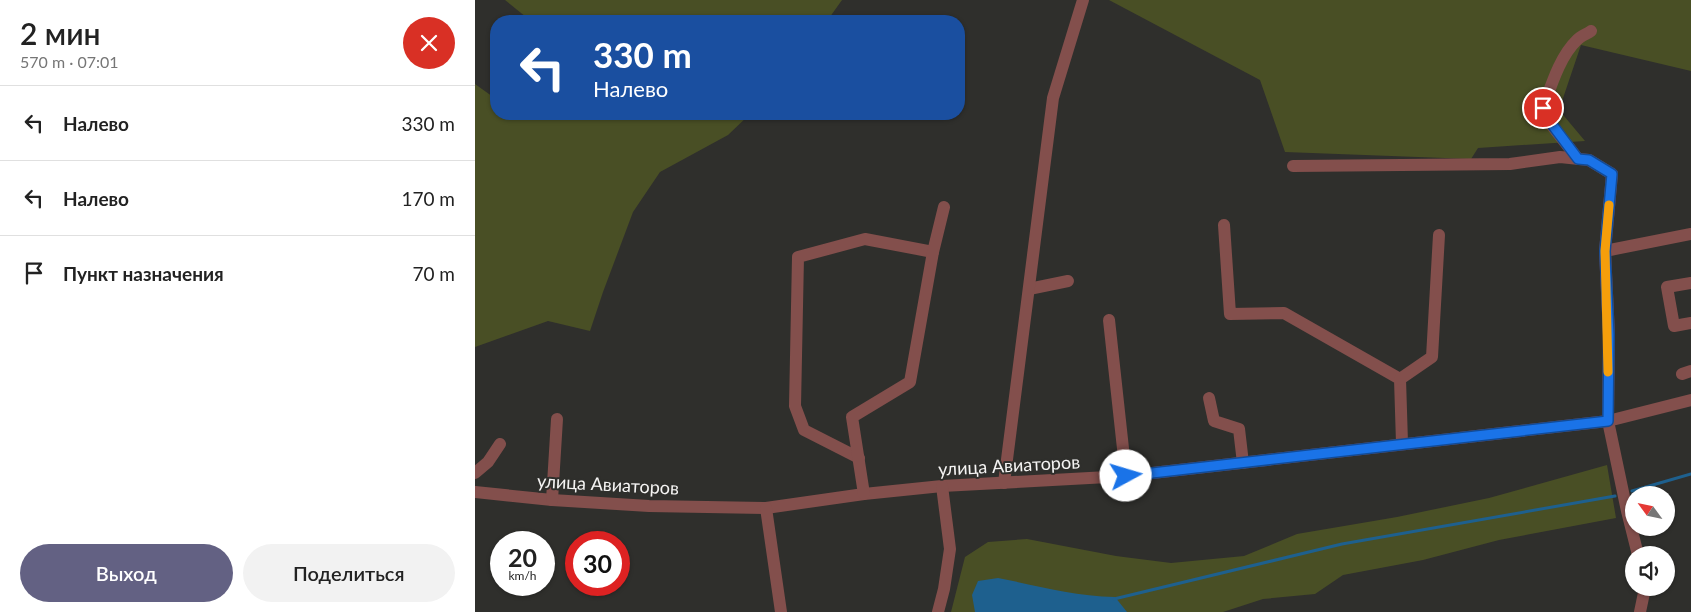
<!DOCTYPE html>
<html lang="ru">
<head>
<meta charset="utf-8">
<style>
	:root { --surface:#fff; --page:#f2f2f2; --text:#222; --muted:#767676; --line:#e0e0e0; --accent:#636183 }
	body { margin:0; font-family:Lato,sans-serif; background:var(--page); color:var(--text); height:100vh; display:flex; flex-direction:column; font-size:19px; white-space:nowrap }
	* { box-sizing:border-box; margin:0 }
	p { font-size:16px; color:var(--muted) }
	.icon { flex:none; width:28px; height:28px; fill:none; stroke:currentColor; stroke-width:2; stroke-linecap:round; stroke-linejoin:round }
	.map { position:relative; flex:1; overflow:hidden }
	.sheet { display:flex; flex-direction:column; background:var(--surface); width:475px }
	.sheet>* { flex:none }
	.hud { position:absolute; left:15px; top:15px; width:475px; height:105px; border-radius:20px; box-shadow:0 1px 4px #0004; background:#1a4fa0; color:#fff; overflow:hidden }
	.needle { width:32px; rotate:303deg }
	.controls { position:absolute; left:1150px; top:486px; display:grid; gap:10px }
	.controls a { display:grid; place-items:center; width:50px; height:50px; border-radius:50%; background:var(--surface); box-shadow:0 1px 4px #0004; font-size:25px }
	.speed { position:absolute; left:15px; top:531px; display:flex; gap:10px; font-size:25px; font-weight:700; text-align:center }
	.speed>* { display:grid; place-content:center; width:65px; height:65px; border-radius:50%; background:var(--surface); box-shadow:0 1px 4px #0004; line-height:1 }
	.speed small { font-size:12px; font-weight:400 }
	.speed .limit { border:8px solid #d22; background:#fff; color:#111 }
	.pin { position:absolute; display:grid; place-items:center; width:42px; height:42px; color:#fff; margin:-21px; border:2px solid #fff; border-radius:50%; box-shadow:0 1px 5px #0007 }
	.me { position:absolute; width:55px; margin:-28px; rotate:84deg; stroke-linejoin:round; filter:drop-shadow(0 0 4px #0008) }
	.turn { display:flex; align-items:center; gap:18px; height:105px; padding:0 20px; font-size:22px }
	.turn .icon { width:65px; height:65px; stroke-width:2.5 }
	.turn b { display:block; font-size:35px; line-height:42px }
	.round { display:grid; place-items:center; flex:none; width:52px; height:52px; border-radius:26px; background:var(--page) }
	.headline { display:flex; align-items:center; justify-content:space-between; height:85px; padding:0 20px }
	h1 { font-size:30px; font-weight:600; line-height:38px }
	.button { display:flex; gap:10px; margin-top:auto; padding:10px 20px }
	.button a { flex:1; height:58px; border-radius:30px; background:var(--accent); color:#fff; font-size:20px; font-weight:600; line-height:58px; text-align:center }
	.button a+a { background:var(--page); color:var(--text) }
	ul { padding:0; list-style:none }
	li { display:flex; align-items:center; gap:15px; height:75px; padding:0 20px; border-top:1px solid var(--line) }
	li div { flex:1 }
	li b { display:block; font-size:19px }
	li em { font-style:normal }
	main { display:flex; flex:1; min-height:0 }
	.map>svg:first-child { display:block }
</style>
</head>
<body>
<main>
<section class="sheet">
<div class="headline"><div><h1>2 мин</h1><p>570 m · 07:01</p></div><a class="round" style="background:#d93025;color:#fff"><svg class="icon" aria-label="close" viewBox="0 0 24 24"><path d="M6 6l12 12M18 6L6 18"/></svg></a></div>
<ul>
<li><svg class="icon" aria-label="left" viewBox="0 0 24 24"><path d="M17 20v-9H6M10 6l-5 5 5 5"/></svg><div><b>Налево</b></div><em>330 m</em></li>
<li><svg class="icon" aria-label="left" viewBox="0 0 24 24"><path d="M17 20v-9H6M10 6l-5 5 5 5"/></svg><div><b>Налево</b></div><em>170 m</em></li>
<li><svg class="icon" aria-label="arrive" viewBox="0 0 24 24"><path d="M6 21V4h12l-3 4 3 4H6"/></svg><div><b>Пункт назначения</b></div><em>70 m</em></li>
</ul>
<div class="button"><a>Выход</a><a>Поделиться</a></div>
</section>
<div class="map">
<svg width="1216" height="612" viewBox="0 0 1216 612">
	<rect width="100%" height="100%" fill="#2f2f2c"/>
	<g fill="#494f25">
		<path d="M30 0H367L352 21H56Z"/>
		<path d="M634 0H1216V71L1106 45 1084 110 1110 141 1003 148 996 159 810 152 785 80Z"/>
		<path d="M0 84 21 99V114H275L253 135 185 172 158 212 128 292 115 331 73 321 0 347Z"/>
		<path d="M1132 465 1141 518 1024 540 948 560 868 575 840 594 788 599 748 612H476L490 557 513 542 552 539 641 556 696 563 769 556 822 534 922 517 1014 498Z"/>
	</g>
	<path fill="#1e608e" d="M523 578C564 586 598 596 640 597L652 612H500L497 595 503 581Z"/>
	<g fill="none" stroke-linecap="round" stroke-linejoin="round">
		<g stroke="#1e608e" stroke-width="3">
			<path d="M1157 491 1216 474"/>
			<path d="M639 599 867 544 1140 496"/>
		</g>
		<g stroke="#834f4c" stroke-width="12">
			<path d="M1103 159 1075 123 1068 108C1076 86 1085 56 1102 40 1106 36 1112 34 1116 31"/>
			<path d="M818 166 1035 164 1085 157 1114 160 1137 174 1130 251 1134 335 1133 421 1152 511 1163 555"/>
			<path d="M749 225 755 314 809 313 925 379 927 443"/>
			<path d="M1130 251 1216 234"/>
			<path d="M1216 283 1192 287 1199 326 1216 323"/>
			<path d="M554 289 593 281"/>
			<path d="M634 320 651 476"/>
			<path d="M1207 374 1216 371"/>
			<path d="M925 379 957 357 964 235"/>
			<path d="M734 398 739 421 764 429 768 463"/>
			<path d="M384 458 329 430 320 406 323 257 390 239 458 252"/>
			<path d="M0 473 13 462 25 444"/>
			<path d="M529 483 578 98 608 0"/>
			<path d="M0 492 77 500 174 506 291 508 389 494 467 486 651 476 1133 421 1216 400"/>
			<path d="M389 494 377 417 435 382 458 252 469 207"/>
			<path d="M77 500 82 419"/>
			<path d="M291 508 306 612"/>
			<path d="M463 612 469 589 475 549 467 486"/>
			<path d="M1165 612 1170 588"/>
		</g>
	</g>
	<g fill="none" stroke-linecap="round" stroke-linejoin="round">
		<defs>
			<path id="route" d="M651 476 1133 421 1134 335 1130 251 1137 174 1114 160 1103 159 1076 123 1068 108"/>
		</defs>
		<use href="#route" stroke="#114b97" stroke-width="12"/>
		<use href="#route" stroke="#1a73e8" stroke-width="9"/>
		<path stroke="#f59e0b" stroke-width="9" d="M1133 372 1130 251 1134 205"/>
	</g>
	<g text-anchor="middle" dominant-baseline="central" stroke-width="4" stroke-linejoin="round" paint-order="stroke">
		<g font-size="18" fill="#f5f4f3" stroke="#2f2f2c">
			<text transform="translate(534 465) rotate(-3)">улица Авиаторов</text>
			<text transform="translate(133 484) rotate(3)">улица Авиаторов</text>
		</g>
	</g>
</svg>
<div class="controls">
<a><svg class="needle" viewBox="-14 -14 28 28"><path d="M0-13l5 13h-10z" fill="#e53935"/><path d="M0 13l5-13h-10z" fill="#767676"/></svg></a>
<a><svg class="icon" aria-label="sound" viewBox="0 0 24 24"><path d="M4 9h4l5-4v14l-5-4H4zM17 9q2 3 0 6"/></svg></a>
</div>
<div class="speed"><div>20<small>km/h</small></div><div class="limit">30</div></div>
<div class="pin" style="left:1068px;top:108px;background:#d93025"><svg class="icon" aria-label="arrive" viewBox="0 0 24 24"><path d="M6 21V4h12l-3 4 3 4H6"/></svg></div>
<svg class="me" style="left:651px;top:476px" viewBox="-20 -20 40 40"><circle r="19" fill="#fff"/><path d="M0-13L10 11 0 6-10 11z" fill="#1a73e8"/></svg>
<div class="hud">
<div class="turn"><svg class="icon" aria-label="left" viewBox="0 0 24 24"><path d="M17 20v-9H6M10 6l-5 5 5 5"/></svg><div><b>330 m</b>Налево</div></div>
</div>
</div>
</main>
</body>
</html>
